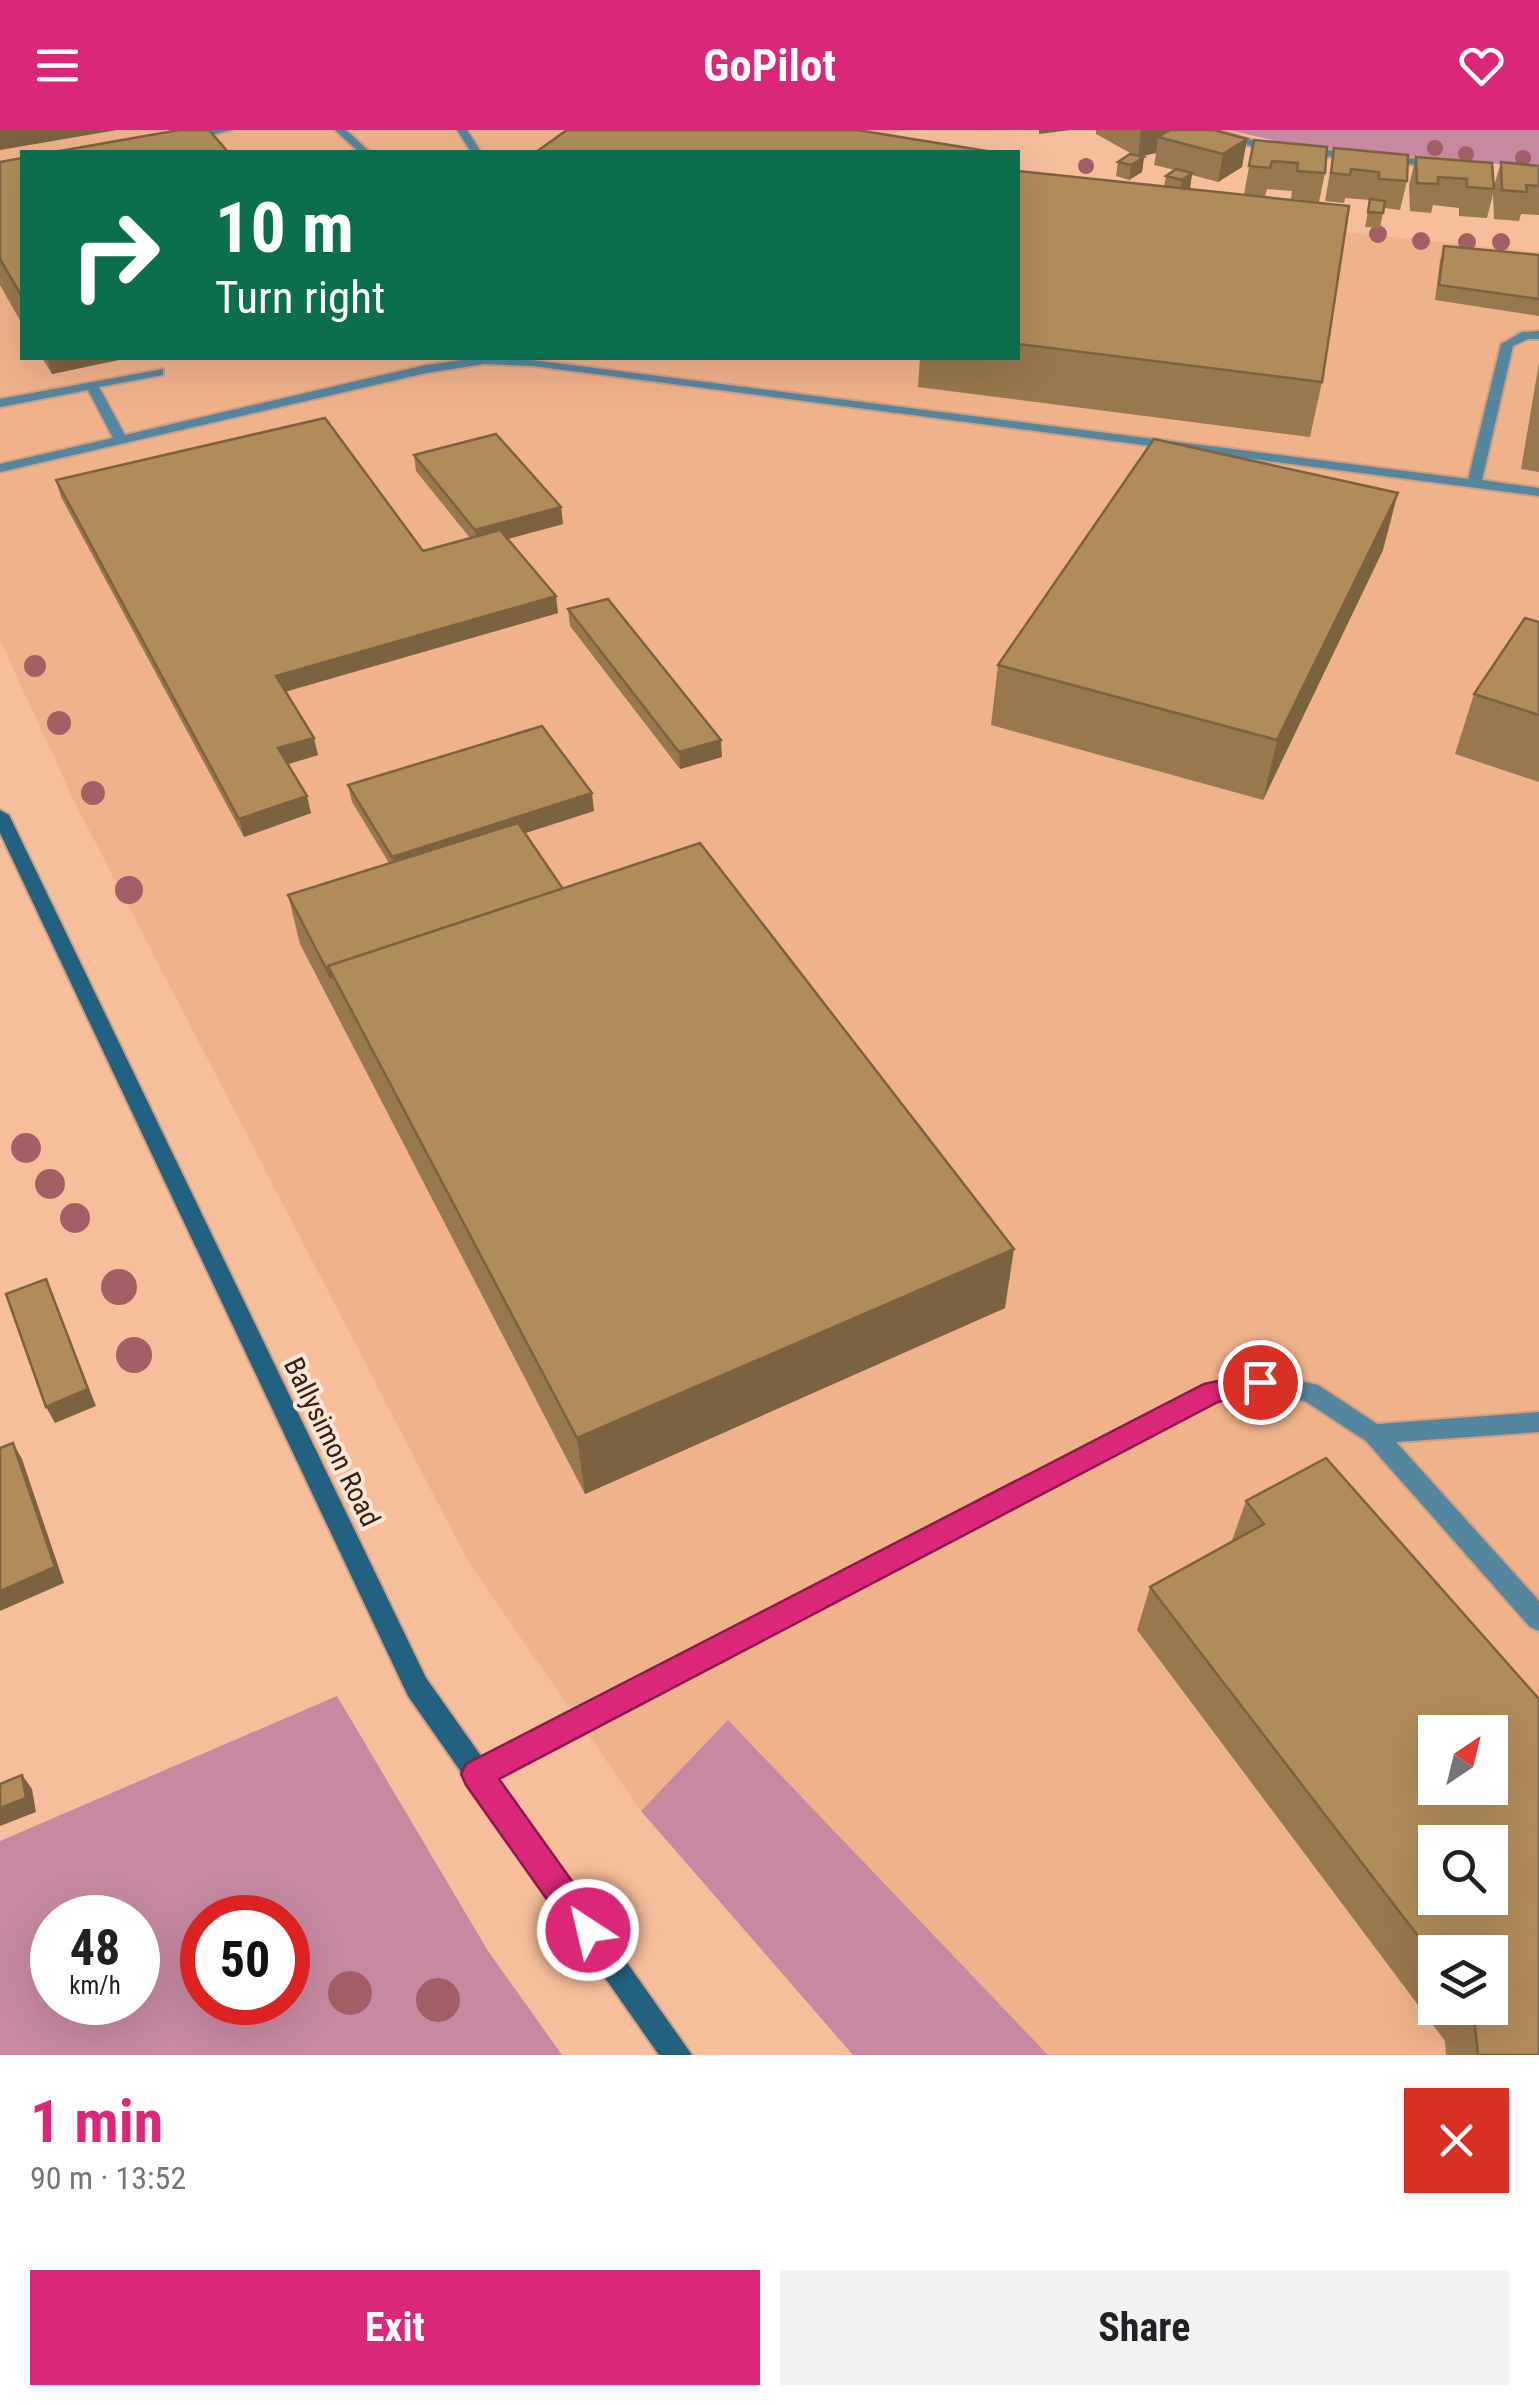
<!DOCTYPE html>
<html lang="en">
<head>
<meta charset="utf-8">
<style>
	:root { --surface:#fff; --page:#f2f2f2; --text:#202124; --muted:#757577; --accent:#db2777 }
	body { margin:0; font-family:"Roboto Condensed",sans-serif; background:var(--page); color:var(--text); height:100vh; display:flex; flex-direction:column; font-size:38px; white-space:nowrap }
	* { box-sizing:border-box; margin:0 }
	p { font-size:32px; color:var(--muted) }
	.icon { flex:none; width:55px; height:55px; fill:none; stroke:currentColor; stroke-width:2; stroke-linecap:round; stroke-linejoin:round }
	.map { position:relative; height:1925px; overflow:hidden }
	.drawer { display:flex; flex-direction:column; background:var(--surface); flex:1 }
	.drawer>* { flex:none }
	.hud { position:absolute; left:20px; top:20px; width:1000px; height:210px; border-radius:0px; box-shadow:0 10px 40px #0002; background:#0b6e4f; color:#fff; overflow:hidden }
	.needle { width:65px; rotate:35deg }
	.controls { position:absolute; left:1418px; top:1585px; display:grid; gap:20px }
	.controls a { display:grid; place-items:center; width:90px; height:90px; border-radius:0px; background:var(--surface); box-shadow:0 10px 40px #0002; font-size:50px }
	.speed { position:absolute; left:30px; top:1765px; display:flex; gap:20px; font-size:50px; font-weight:700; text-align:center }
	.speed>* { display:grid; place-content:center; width:130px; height:130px; border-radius:50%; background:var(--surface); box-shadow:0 10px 40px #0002; line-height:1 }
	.speed small { font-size:25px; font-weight:400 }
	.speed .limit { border:15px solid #d22; background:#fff; color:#111 }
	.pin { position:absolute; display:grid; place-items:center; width:85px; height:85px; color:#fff; margin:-42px; border:5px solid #fff; border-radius:50%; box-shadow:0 2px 10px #0007 }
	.me { position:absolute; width:110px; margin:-55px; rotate:325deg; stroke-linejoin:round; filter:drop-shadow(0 0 8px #0008) }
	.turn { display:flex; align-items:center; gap:35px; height:210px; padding:0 30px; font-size:45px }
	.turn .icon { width:130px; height:130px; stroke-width:2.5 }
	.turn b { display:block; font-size:70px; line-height:85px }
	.round { display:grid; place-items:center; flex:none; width:105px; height:105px; border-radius:0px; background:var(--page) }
	.overview { display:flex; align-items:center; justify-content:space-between; height:170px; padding:0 30px }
	h1 { font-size:60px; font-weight:700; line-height:75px; color:var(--accent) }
	.button { display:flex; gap:20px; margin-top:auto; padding:20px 30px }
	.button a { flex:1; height:115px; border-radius:0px; background:var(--accent); color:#fff; font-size:40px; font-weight:700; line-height:115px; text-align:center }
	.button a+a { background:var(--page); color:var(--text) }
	header { display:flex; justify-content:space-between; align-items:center; height:130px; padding:0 30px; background:var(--accent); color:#fff; font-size:45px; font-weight:700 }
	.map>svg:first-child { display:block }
</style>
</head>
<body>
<header><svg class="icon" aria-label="menu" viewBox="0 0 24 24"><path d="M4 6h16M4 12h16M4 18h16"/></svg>GoPilot<svg class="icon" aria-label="heart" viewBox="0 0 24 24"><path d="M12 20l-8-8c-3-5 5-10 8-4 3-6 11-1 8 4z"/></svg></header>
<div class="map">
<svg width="1539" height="1925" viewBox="0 0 1539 1925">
	<rect width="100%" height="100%" fill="#f6be9b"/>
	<path fill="#f0b28b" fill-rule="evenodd" d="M0 0H901L858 22H22V228H1018L1216 89 1539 122V1925H1048L728 1591 641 1681 469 1433 75 673 0 510ZM1435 1602H1490V1658H1435ZM1435 1712H1490V1768H1435ZM1435 1822H1490V1878H1435Z"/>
	<g fill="#c789a2" fill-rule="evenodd">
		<path d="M1228 0H1539V38L1299 16Z"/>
		<path d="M337 1566 488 1821 562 1925H0V1711ZM52 1788H138V1872H52ZM202 1788H288V1872H202Z"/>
		<path d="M728 1590 1048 1925H853L641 1681Z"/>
	</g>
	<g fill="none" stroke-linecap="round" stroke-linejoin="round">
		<defs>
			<g id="service">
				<path d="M210 0H232L184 11 179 8Z"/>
				<path d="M335 0H346L370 22H359Z"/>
				<path d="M457 0H467L481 22H471Z"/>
				<path d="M1539 201V209H1528L1513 216 1482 350 1539 358V366L533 236 484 234 426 243 0 342V334L113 308 88 260 0 277V269L163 239V245L99 257 125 305 426 235 476 228H516L1468 349 1501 214 1522 202Z"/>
				<path d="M1260 1243 1318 1255 1377 1294 1539 1282V1302L1396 1312 1539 1471V1501L1530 1497 1366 1311 1305 1271 1260 1263 1217 1271 486 1654 477 1658 468 1654 464 1645 468 1636 1205 1255Z"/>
			</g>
			<path id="minor" d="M1202 0H1218L1264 14 1437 31 1442 34 1437 37 1263 20Z"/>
			<path id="secondary" d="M0 680 9 685 426 1548 692 1925H659L408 1566 0 703Z"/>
		</defs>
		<use href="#service" stroke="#d09f80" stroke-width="4"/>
		<use href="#minor" stroke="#d09f80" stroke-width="4"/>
		<use href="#secondary" stroke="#d09f80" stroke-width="4"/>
		<use href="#service" fill="#5586a0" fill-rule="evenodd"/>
		<use href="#minor" fill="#5586a0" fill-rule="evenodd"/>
		<use href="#secondary" fill="#236180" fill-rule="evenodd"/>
	</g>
	<g fill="#a45f66">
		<circle cx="1435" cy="18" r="8"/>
		<circle cx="1466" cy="24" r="8"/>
		<circle cx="1523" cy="28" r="8"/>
		<circle cx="1086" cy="36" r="8"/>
		<circle cx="1378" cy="104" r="9"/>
		<circle cx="1421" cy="111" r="9"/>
		<circle cx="1467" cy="112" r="9"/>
		<circle cx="1501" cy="112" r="9"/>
		<circle cx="35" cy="536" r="11"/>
		<circle cx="59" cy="593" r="12"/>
		<circle cx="93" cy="663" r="12"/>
		<circle cx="129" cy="760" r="14"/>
		<circle cx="26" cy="1018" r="15"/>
		<circle cx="50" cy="1054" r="15"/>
		<circle cx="75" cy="1088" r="15"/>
		<circle cx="119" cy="1157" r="18"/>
		<circle cx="134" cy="1225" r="18"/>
		<circle cx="350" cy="1863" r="22"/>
		<circle cx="438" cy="1870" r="22"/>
	</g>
	<g fill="#98784e" fill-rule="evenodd">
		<path d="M1096 0H1214L1247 9 1242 37 1218 52 1192 45 1190 58 1188 59 1322 252 1310 307 918 257 920 228H1018V26L1019 41 1164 57 1166 46 1175 40 1154 35 1156 23 1141 26 1144 27 1142 42 1129 50 1116 46 1118 32 1132 24 1096 4Z"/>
		<path d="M1254 10 1325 43 1319 72 1291 69 1292 61 1267 59 1265 66 1244 64Z"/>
		<path d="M1334 18 1407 51 1400 80 1384 78 1380 98 1365 97 1370 70 1345 68 1344 73 1325 71Z"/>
		<path d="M1416 27 1494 56 1501 32 1539 36V85L1521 84 1519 91 1494 89 1493 64 1487 88 1459 86V78L1433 75 1431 83 1410 81 1409 55Z"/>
		<path d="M22 28V194L0 155V32Z"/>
		<path d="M1444 116 1539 125V186L1435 170 1440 131Z"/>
		<path d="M42 228H128L52 244Z"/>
		<path d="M1539 233V342L1521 339Z"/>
		<path d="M414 325 561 377 563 394 508 409 558 483 285 562 318 625 288 634 311 683 244 707 61 367 56 350 423 421 470 408 416 341Z"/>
		<path d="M1383 420 1263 670 991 595 998 535Z"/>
		<path d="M568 479 722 627 680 639 570 496Z"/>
		<path d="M1539 492V652L1455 624 1474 564Z"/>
		<path d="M348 655 594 681 524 703 563 759 1005 1178 585 1364 300 814 288 765 389 733 352 672Z"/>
		<path d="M1326 1328 1539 1925H1446L1445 1911 1137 1500 1150 1457 1231 1413 1246 1371ZM1435 1822 1490 1878H1435Z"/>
	</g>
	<g fill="#7c6240">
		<path d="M0 0H117L0 20Z"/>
		<path d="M1039 0H1071L1039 4Z"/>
		<path d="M1141 0H1180L1158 7 1156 23 1138 27Z"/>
		<path d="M1247 9 1242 37 1218 52 1223 24Z"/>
		<path d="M1144 27 1142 42 1129 50 1131 35Z"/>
		<path d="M1192 43 1190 58 1180 65 1182 50Z"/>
		<path d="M47 228H128L52 244Z"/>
		<path d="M1398 363 1383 420 1263 670 1277 610Z"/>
		<path d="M561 377 563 394 477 417 475 400Z"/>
		<path d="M556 466 558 483 280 563 276 546Z"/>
		<path d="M314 608 318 625 282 636 278 618Z"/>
		<path d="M721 610 722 627 680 639 679 622Z"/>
		<path d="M592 663 594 681 396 745 392 727Z"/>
		<path d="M307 666 311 683 244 707 239 689Z"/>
		<path d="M1014 1119 1005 1178 585 1364 577 1308Z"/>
		<path d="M46 1149 96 1276 55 1293 46 1277Z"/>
		<path d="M13 1313 22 1329 64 1453 0 1481V1461Z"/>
		<path d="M22 1645 32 1659 36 1682 0 1696V1678Z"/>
	</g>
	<g fill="#b18c5b" stroke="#7c6240" stroke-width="2.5" fill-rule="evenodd">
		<path d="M179 0H209L228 22H54Z"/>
		<path d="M567 0H857L993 22H536Z"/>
		<path d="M1170 0H1214L1247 9 1223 24 1158 7Z"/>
		<path d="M1254 10 1327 17 1325 43 1297 41 1298 33 1272 31 1270 38 1249 36Z"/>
		<path d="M1334 18 1408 25 1407 51 1379 49V42L1351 39 1350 45 1331 43Z"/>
		<path d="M1130 24 1144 27 1131 35 1118 32Z"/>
		<path d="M1416 27 1492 33 1494 59 1467 57V49L1438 47V54L1417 53Z"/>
		<path d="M22 28V167L0 129V32Z"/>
		<path d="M1501 32 1539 36V56L1526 55 1527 62 1502 60Z"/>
		<path d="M1176 39 1192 43 1182 50 1166 46Z"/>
		<path d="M1018 41 1349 76 1322 252 1018 214Z"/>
		<path d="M1370 69 1385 71 1383 83 1368 82Z"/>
		<path d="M1444 116 1539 125V169L1439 155Z"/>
		<path d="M325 288 423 421 500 400 556 466 276 546 314 608 278 618 307 666 239 689 56 350Z"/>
		<path d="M496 304 561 377 475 400 414 325Z"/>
		<path d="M1154 309 1398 363 1277 610 998 535Z"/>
		<path d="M608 469 721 610 679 622 568 479Z"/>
		<path d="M1525 488 1539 492V585L1474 564Z"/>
		<path d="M542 596 592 663 392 727 348 655Z"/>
		<path d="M518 693 563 759 328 836 331 848 288 765Z"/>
		<path d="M700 713 1014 1119 577 1308 328 836Z"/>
		<path d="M46 1149 88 1259 46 1277 6 1164Z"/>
		<path d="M13 1313 55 1437 0 1461V1318Z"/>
		<path d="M1326 1328 1539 1569V1925H1478L1473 1878H1490V1822H1435V1828L1150 1457 1264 1394 1246 1371ZM1435 1602H1490V1658H1435ZM1435 1712H1490V1768H1435Z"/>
		<path d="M22 1645 26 1668 0 1678V1654Z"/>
	</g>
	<path fill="#db2777" stroke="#8e194d" stroke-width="2.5" d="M1260 1242 1269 1245 1273 1252 1269 1260 1218 1272 499 1649 599 1789 604 1800 599 1812 588 1817 577 1812 466 1655 461 1644 466 1634 1204 1254Z"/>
	<g text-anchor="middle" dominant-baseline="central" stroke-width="8" stroke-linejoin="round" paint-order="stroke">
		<g font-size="28" fill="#362114" stroke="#fee7d9">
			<text transform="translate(332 1312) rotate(64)">Ballysimon Road</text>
		</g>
	</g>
</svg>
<div class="controls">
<a><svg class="needle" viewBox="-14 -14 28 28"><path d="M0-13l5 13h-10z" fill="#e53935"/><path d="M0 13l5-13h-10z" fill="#757577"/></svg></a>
<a><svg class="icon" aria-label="search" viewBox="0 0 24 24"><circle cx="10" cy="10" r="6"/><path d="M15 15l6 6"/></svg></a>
<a><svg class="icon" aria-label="layers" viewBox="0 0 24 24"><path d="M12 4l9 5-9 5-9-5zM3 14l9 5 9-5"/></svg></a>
</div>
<div class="speed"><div>48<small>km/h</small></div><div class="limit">50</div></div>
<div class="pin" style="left:1260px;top:1252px;background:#d93025"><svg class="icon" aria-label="arrive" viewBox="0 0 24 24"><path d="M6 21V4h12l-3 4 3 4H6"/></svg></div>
<svg class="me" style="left:588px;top:1800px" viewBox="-20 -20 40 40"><circle r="17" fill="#db2777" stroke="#fff" stroke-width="3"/><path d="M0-11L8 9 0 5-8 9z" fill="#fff"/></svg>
<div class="hud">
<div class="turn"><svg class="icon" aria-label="right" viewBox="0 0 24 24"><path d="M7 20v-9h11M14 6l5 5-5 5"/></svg><div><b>10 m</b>Turn right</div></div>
</div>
</div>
<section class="drawer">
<div class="overview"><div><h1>1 min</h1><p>90 m · 13:52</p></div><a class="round" style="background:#d93025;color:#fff"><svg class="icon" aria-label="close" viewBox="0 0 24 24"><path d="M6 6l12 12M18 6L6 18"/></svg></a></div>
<div class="button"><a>Exit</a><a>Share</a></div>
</section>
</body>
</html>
